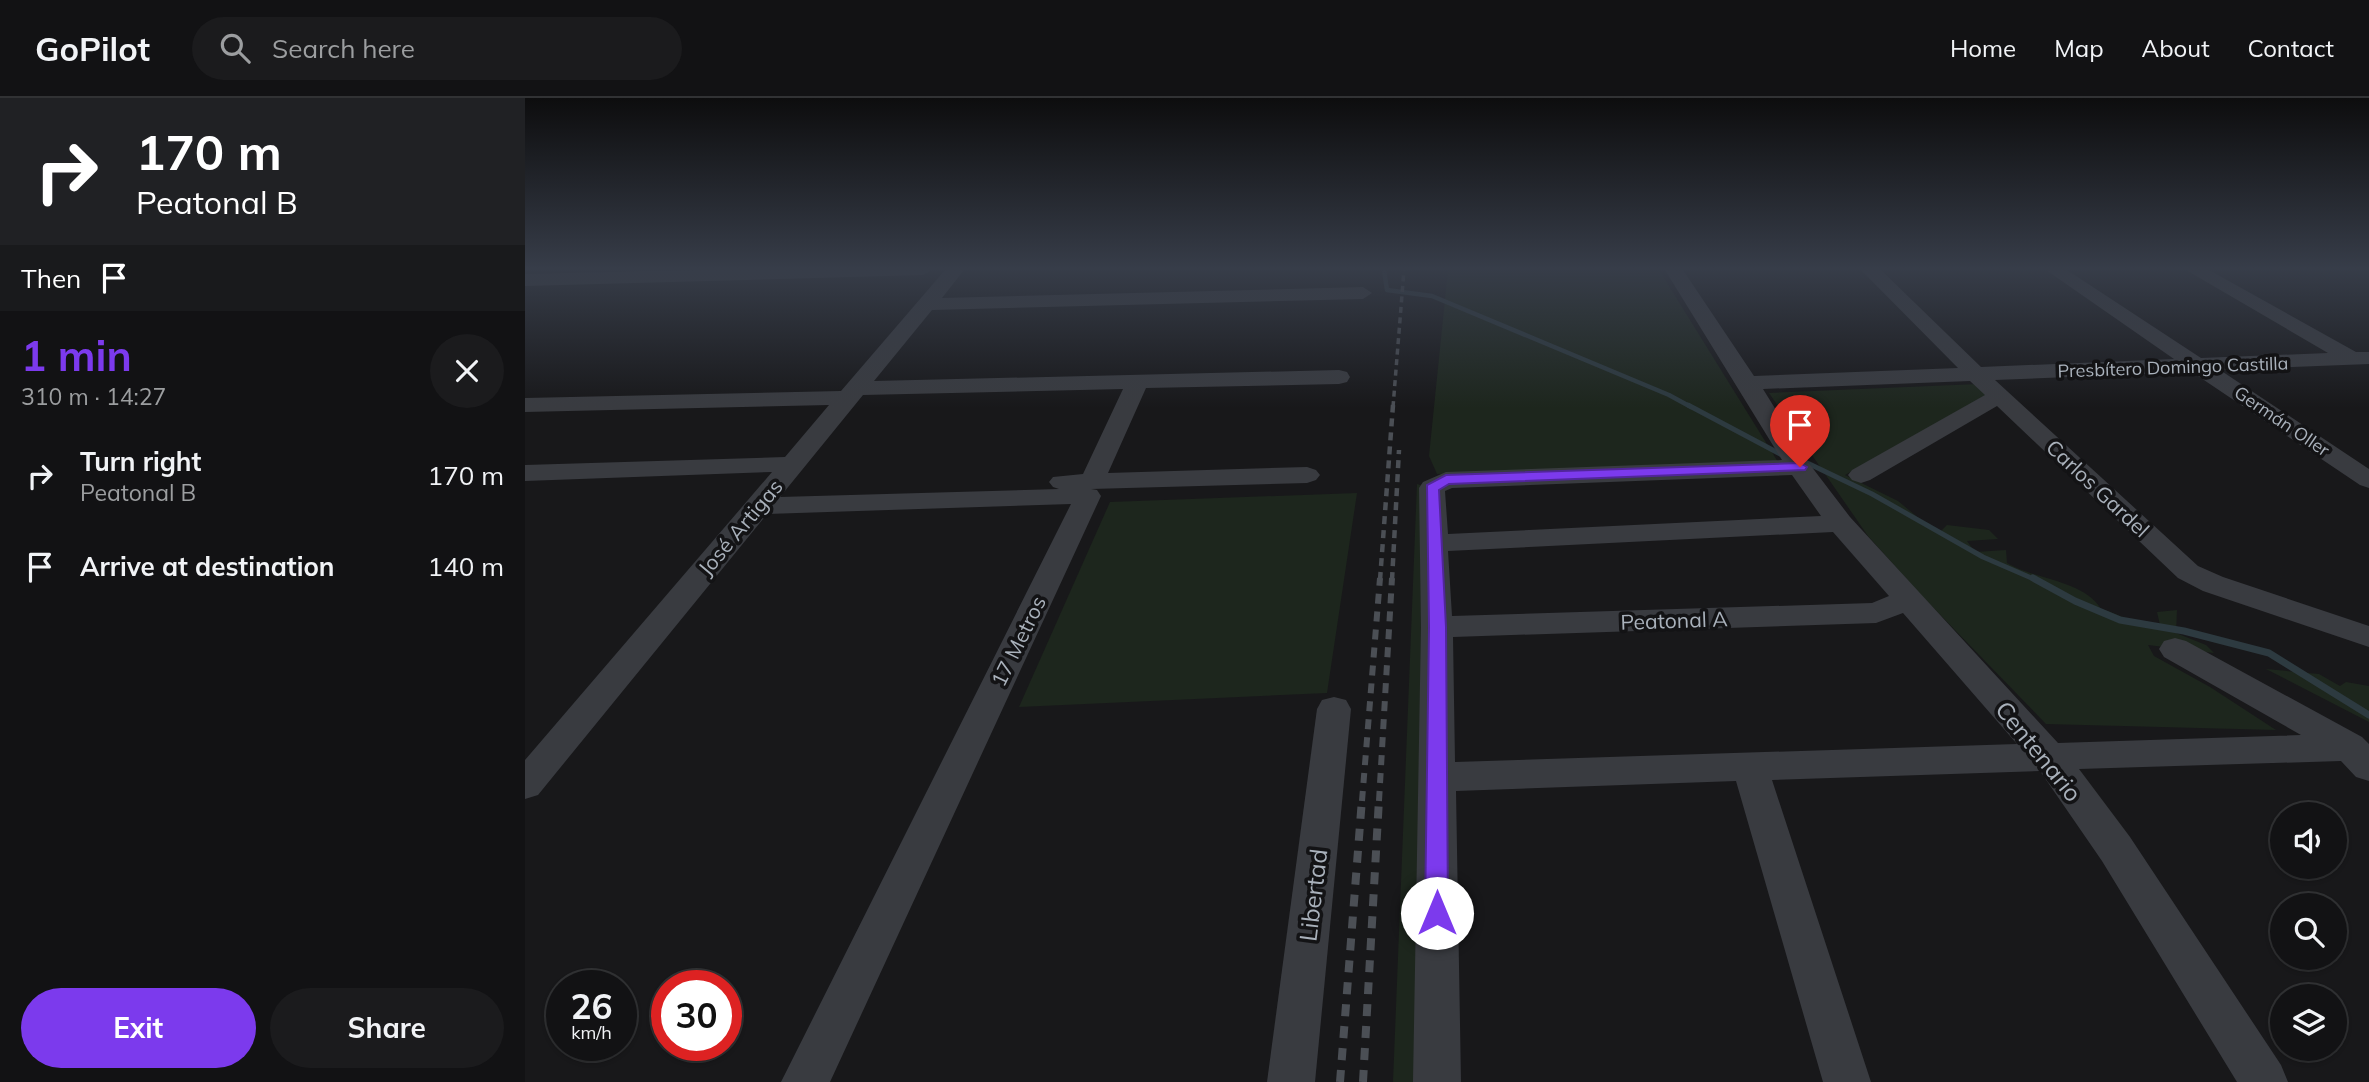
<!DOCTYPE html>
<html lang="en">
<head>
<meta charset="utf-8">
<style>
	:root { --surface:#121214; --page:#1b1b1d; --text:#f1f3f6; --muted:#9c9ea0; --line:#313234; --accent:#7c3aed }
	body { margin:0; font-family:Mulish,sans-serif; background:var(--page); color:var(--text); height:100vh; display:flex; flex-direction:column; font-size:26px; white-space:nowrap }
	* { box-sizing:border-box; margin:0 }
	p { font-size:23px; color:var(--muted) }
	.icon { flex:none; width:38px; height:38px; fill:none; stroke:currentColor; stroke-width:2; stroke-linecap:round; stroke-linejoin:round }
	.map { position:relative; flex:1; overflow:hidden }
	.side { display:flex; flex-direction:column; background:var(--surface); width:525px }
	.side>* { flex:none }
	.hud { background:#202124; color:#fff; overflow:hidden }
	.buttons { position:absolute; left:1745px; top:704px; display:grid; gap:14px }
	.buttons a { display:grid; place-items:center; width:77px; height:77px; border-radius:50%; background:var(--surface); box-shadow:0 2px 5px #0004,0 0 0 2px var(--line); font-size:35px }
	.speed { position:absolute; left:21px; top:872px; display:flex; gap:14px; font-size:35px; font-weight:700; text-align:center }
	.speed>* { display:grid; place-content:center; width:91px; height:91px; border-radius:50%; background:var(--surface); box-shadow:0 2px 5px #0004,0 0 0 2px var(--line); line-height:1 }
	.speed small { font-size:18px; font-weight:400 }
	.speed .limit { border:10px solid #d22; background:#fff; color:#111 }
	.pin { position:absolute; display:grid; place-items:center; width:60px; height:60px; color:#fff; margin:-72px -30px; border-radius:50% 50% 50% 0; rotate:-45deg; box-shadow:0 0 7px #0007 }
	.pin .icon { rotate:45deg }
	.me { position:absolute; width:77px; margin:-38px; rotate:0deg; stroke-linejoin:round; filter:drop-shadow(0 0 5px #0008) }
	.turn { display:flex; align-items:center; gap:24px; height:147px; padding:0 21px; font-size:32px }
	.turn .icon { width:91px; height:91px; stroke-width:2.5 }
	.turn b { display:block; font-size:49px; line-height:60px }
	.then { display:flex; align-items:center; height:66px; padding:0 21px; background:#0003; gap:14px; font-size:26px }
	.round { display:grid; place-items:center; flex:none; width:74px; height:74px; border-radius:37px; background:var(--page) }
	.headline { display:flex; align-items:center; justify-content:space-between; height:119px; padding:0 21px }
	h1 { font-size:42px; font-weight:700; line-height:52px; color:var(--accent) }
	.action { display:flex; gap:14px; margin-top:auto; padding:14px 21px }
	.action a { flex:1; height:80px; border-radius:42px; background:var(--accent); color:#fff; font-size:28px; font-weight:700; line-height:80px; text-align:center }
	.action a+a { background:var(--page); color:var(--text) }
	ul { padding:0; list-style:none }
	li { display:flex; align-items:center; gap:21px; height:91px; padding:0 21px }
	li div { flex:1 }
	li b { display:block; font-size:26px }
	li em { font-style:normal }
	header { display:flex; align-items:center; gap:42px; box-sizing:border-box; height:98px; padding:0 35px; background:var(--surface); border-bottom:2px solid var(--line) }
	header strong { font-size:33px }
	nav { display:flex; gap:38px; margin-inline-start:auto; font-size:24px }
	.search { width:490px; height:63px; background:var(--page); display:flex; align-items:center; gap:18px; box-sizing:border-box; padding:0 24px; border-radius:38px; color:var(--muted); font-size:26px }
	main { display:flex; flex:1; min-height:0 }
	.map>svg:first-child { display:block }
</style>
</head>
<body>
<header>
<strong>GoPilot</strong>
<div class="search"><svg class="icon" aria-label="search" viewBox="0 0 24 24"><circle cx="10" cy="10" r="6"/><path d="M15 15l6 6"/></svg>Search here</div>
<nav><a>Home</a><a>Map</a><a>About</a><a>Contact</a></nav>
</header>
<main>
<section class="side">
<div class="hud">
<div class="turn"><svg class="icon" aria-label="right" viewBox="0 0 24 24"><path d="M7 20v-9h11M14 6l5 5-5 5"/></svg><div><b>170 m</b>Peatonal B</div></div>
<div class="then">Then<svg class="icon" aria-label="arrive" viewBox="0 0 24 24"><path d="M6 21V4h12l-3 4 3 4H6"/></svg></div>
</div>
<div class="headline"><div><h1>1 min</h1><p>310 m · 14:27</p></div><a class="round"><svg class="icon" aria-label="close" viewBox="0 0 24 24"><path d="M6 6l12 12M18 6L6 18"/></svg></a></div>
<ul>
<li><svg class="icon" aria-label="right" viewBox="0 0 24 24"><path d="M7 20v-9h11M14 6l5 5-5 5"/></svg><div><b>Turn right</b><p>Peatonal B</p></div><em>170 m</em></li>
<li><svg class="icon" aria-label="arrive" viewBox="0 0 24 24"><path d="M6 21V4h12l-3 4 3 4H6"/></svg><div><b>Arrive at destination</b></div><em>140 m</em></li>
</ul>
<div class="action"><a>Exit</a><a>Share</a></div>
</section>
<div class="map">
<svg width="1844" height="984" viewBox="0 0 1844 984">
	<rect width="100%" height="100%" fill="#18181a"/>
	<g fill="#1d261d">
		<path d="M923 172H1134L1253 364 912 376 904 358Z"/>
		<path d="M1453 286 1463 296 1320 377 1373 403 1413 436 1422 427 1464 432 1473 441 1442 443 1450 454 1481 452 1482 465C1510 482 1558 482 1576 511 1601 518 1609 528 1635 527L1632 514 1652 512 1651 535 1681 547 1689 555 1623 547 1629 558 1685 589 1751 632 1521 626 1396 497 1343 438 1244 295Z"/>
		<path d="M892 386 898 388 894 984H868Z"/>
		<path d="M832 395 802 595 494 609 585 404Z"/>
		<path d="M1741 571 1794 576 1815 588 1821 584 1844 588V624Z"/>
	</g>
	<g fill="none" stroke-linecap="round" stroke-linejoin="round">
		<path stroke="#2d3a40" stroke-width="4.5" d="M859 172 862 192 907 198 1144 297 1166 309"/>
		<g stroke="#2d3a40" stroke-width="5">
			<path d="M1163 307 1259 358"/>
			<path d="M1276 362 1347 396 1458 459 1511 482"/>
		</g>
		<path stroke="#2d3a40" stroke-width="7" d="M1508 480 1550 503 1595 522 1659 533 1744 555 1844 617"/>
		<g fill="#393b40" fill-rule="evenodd">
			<path d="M172 172H407L398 177 0 188V176Z"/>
			<path d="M420 172H439L417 200 838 189 847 195 838 201 407 212 349 283 814 272 822 274 825 279 822 284 814 286 621 290 583 375 782 369 791 372 795 377 791 382 782 385 566 391 572 392 576 398 305 984H256L546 406 242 416 13 697 0 701V662L247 374 0 383V367L260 359 304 307 0 314V300L316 293ZM598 291 558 376 528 379 524 384 528 389 534 391 255 399 338 297Z"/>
			<path d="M1140 172H1158L1229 278 1433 270 1336 172H1356L1456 269 1649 261 1521 172H1542L1676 260 1803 255 1661 172H1684L1831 254H1844V266L1695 272 1844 371V390L1835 387 1667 274 1470 282 1673 468 1698 479 1844 528V549L1678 493 1653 480 1472 308 1345 382 1336 385 1327 382 1323 377 1327 372 1460 297 1445 283 1238 291 1283 364 1325 419 1533 645 1776 637 1639 559 1634 551 1639 543 1650 540 1661 543 1837 639 1844 646V683L1831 679 1816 663 1554 671 1605 739 1756 967 1763 984H1712L1577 763 1515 673 1247 682 1346 984H1298L1211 683 931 693 936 984H888L896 529 894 390 898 384 921 374 1257 362ZM1267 377 1296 418 923 436 920 393 927 390ZM1308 434 1364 498 1347 505 927 518 923 453ZM1378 515 1492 646 930 664 928 539 1351 525Z"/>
			<path d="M809 599 821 602 826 611 790 984H742L792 611 797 602Z"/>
		</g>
		<path stroke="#4b4f55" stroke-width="3.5" stroke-dasharray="6 4.5" stroke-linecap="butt" d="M868 309 879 172"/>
		<g stroke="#4b4f55" stroke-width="4.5" stroke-dasharray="8 6" stroke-linecap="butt">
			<path d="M855 482 868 307"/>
			<path d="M867 482 874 352"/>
		</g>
		<g stroke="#4b4f55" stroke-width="6" stroke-dasharray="10 8" stroke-linecap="butt">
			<path d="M837 703 855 480"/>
			<path d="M854 703 867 480"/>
		</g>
		<g stroke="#4b4f55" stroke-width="8" stroke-dasharray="12 10" stroke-linecap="butt">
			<path d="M815 984 837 701"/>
			<path d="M838 984 854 701"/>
		</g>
	</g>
	<linearGradient id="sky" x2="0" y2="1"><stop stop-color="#0d0d0e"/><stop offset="0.55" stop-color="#373d49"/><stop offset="1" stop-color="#373d49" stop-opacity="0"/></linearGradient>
	<rect width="1844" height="310" fill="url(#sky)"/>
	<path fill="#7c3aed" stroke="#51269a" stroke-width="2" d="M1275 365 1282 369 1280 372 924 386 914 392 921 529 923 815 919 822 912 825 904 822 900 815 904 529 902 387 921 377Z"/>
	<g text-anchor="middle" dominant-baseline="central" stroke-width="7" stroke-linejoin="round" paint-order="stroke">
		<g font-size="18" fill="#a9b1bb" stroke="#131315">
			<text transform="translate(1648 269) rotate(-2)">Presbítero Domingo Castilla</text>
			<text transform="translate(1757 323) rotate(34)">Germán Oller</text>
		</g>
		<g font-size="21" fill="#a9b1bb" stroke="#131315">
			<text transform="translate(1573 390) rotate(43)">Carlos Gardel</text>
			<text transform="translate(215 429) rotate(-50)">José Artigas</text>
			<text transform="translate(1149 522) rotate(-2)">Peatonal A</text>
			<text transform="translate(493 543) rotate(-64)">17 Metros</text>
		</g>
		<g font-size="24" fill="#a9b1bb" stroke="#131315">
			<text transform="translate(1514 653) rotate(51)">Centenario</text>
			<text transform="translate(788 797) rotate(-83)">Libertad</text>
		</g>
	</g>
</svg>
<div class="buttons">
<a><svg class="icon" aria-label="sound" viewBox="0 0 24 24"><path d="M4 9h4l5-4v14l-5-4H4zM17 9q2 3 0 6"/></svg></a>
<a><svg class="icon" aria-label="search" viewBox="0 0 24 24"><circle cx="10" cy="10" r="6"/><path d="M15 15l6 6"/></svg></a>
<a><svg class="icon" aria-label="layers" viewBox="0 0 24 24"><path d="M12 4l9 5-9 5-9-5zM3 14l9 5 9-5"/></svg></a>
</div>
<div class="speed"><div>26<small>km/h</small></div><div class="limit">30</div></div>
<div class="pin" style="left:1275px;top:369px;background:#d93025"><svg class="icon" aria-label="arrive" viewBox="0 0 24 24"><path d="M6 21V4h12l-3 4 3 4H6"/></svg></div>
<svg class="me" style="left:912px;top:815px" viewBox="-20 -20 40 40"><circle r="19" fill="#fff"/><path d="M0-13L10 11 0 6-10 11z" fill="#7c3aed"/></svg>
</div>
</main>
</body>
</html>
